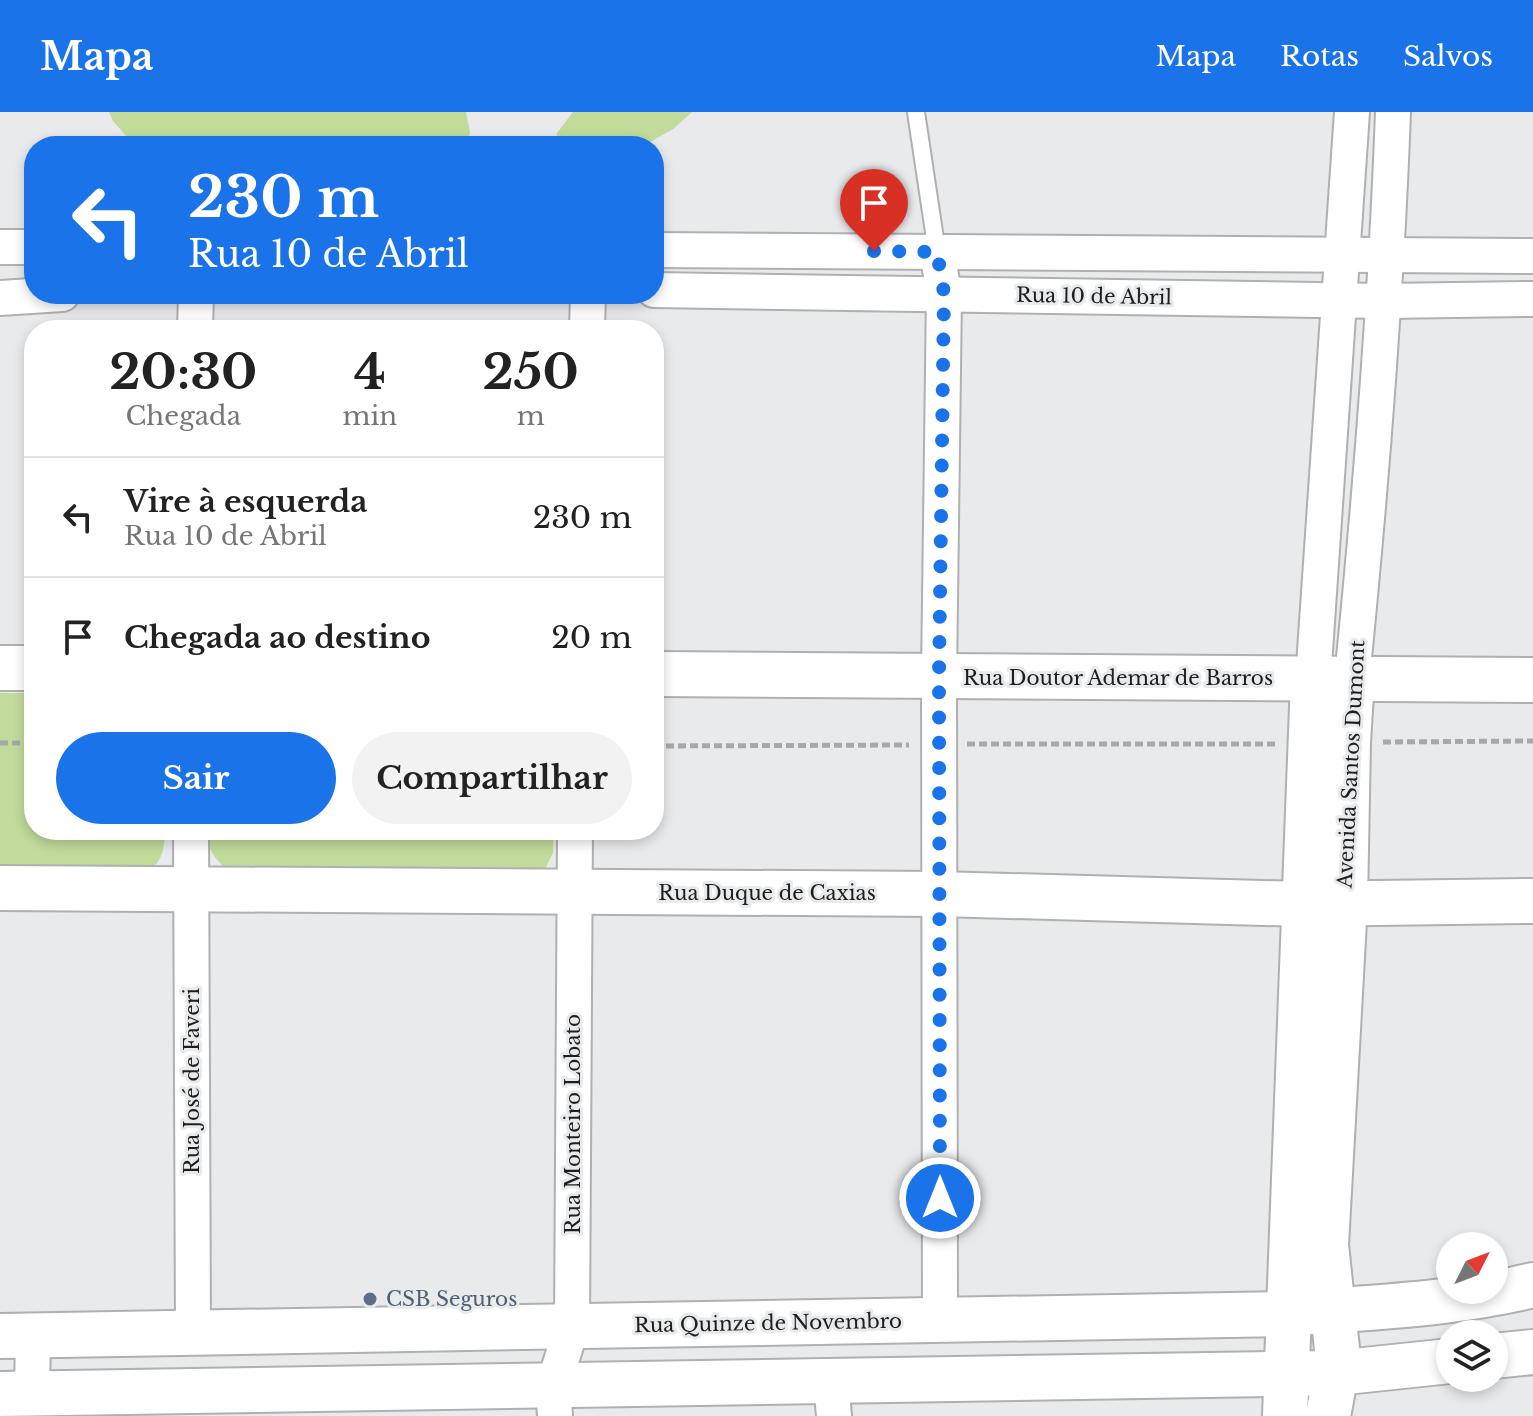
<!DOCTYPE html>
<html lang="pt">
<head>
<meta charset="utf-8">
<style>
	:root { --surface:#fff; --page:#f2f2f2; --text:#222; --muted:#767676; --line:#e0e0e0; --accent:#1a73e8 }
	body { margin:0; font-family:"Libre Baskerville",serif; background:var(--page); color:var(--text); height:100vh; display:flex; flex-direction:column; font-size:30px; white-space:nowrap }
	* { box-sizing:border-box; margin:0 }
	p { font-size:26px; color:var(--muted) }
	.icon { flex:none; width:44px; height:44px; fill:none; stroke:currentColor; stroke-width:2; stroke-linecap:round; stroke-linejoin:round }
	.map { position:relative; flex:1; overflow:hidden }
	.details { position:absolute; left:24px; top:208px; width:640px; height:520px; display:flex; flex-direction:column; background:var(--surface); border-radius:32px; box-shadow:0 4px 12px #0003 }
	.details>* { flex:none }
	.guide { position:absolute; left:24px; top:24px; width:640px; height:168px; border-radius:32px; box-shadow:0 4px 12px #0003; background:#1a73e8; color:#fff; overflow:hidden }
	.needle { width:52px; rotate:48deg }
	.buttons { position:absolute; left:1436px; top:1120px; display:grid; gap:16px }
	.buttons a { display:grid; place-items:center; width:72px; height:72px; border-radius:50%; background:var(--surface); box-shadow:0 4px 12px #0003; font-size:40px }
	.pin { position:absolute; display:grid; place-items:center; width:68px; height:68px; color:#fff; margin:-82px -34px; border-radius:50% 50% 50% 0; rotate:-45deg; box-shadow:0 0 8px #0007 }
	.pin .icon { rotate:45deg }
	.me { position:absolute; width:88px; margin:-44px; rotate:0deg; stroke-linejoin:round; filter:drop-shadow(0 0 6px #0008) }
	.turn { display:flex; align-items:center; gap:28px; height:168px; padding:0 32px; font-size:36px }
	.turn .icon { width:104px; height:104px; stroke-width:2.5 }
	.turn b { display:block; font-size:56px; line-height:68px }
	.eta { display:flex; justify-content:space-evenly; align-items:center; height:136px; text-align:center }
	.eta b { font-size:48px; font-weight:800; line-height:56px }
	.cta { display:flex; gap:16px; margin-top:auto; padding:16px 32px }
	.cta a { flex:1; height:92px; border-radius:48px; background:var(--accent); color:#fff; font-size:32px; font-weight:800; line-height:92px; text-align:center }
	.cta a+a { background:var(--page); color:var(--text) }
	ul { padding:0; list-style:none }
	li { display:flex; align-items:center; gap:24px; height:120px; padding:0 32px; border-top:2px solid var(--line) }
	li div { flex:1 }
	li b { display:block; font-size:30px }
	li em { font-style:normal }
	header { display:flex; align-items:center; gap:48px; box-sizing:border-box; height:112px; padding:0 40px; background:var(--accent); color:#fff }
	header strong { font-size:38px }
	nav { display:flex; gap:44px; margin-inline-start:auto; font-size:28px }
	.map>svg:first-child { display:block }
</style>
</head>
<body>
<header>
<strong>Mapa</strong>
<nav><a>Mapa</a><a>Rotas</a><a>Salvos</a></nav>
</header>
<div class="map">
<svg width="1533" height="1304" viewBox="0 0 1533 1304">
	<rect width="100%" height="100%" fill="#e8eaec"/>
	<g fill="#c0db9a">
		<path d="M109 0H466L470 21 466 34H135L113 9Z"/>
		<path d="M573 0H692L673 17 643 34H556L557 21Z"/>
		<path d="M0 581H34V718H165C164 739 163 751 143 762L0 761Z"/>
		<path d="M206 718H554L553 741 544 759 237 764C218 751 208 742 206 718Z"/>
	</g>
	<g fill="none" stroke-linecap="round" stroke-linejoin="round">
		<defs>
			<path id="lane" d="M916 0 937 140"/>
			<g id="street">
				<path d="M0 135H34"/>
				<path d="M654 138 1533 144"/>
				<path d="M937 140 944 181 939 565 940 1208"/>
				<path d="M654 178 1384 189 1533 187"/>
				<path d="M0 186 62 182"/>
				<path d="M195 218 196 182"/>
				<path d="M587 218 588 182"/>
				<path d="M1352 566C1371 377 1386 189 1393 0"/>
				<path d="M1313 568 1352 0"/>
				<path d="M191 718 193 1221"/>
				<path d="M831 1270 834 1304"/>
				<path d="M32 1282 33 1223"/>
				<path d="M555 1304 553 1275 572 1214 575 718"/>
			</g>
			<g id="secondary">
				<path d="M0 556H34"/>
				<path d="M654 562 1533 568"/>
				<path d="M0 776 939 782 1303 792 1533 789"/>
				<path d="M0 1224 1288 1202C1370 1195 1453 1193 1533 1173"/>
				<path d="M1494 1244 1533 1240"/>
				<path d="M0 1282 1336 1261 1450 1249"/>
				<path d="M1285 1304 1313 568"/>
				<path d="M1328 1304 1336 1261 1337 1237 1326 1133 1345 791 1348 630 1352 566"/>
			</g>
		</defs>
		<use href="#lane" stroke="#aeb0b2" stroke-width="20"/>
		<use href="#street" stroke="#aeb0b2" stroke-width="38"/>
		<use href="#secondary" stroke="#aeb0b2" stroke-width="48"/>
		<g stroke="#a7a8aa" stroke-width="5" stroke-dasharray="8 4" stroke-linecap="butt">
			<path d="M1383 630 1533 629"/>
			<path d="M0 631H34"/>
			<path d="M967 632H1277"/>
			<path d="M654 634 909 633"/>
		</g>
		<use href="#lane" stroke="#fff" stroke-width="16"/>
		<use href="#street" stroke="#fff" stroke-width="34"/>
		<use href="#secondary" stroke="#fff" stroke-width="44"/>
	</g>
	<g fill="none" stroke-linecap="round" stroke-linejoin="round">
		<path stroke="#1a73e8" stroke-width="14" stroke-dasharray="0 25.2" d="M874 139 937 140 944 181 939 565 940 1086"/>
	</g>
	<circle fill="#5c6f8a" stroke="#e8eaec" stroke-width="3" cx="370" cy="1187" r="8"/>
	<g text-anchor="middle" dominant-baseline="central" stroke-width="6" stroke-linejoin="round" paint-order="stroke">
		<g font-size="20" fill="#1d1e1f" stroke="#e8eaec">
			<text transform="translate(1094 184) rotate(1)">Rua 10 de Abril</text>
			<text x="1118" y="566">Rua Doutor Ademar de Barros</text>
			<text transform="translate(1351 652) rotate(-87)">Avenida Santos Dumont</text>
			<text x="767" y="781">Rua Duque de Caxias</text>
			<text transform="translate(192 969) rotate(-90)">Rua José de Faveri</text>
			<text transform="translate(573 1012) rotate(-90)">Rua Monteiro Lobato</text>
			<text transform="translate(768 1211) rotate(-1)">Rua Quinze de Novembro</text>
		</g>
		<g font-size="20" fill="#4e5e75" stroke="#e8eaec" text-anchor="start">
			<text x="386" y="1187">CSB Seguros</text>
		</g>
	</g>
</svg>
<div class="buttons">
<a><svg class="needle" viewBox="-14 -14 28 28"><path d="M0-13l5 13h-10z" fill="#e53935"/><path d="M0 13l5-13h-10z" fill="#767676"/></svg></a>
<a><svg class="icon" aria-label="layers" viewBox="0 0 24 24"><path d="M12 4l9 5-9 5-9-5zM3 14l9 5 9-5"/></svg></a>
</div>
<div class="pin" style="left:874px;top:139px;background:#d93025"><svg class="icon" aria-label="arrive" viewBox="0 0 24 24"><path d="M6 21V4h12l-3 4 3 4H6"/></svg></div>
<svg class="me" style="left:940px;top:1086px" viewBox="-20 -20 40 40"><circle r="17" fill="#1a73e8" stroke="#fff" stroke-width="3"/><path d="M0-11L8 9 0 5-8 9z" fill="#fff"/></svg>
<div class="guide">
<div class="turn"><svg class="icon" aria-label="left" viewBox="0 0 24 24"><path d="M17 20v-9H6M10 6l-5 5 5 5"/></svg><div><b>230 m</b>Rua 10 de Abril</div></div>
</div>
<section class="details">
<div class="eta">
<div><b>20:30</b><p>Chegada</p></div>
<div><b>4</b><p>min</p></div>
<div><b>250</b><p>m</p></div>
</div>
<ul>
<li><svg class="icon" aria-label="left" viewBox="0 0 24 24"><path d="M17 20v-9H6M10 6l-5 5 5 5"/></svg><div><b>Vire à esquerda</b><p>Rua 10 de Abril</p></div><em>230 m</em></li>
<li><svg class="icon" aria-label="arrive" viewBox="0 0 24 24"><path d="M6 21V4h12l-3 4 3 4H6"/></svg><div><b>Chegada ao destino</b></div><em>20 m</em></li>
</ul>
<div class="cta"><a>Sair</a><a>Compartilhar</a></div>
</section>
</div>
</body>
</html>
